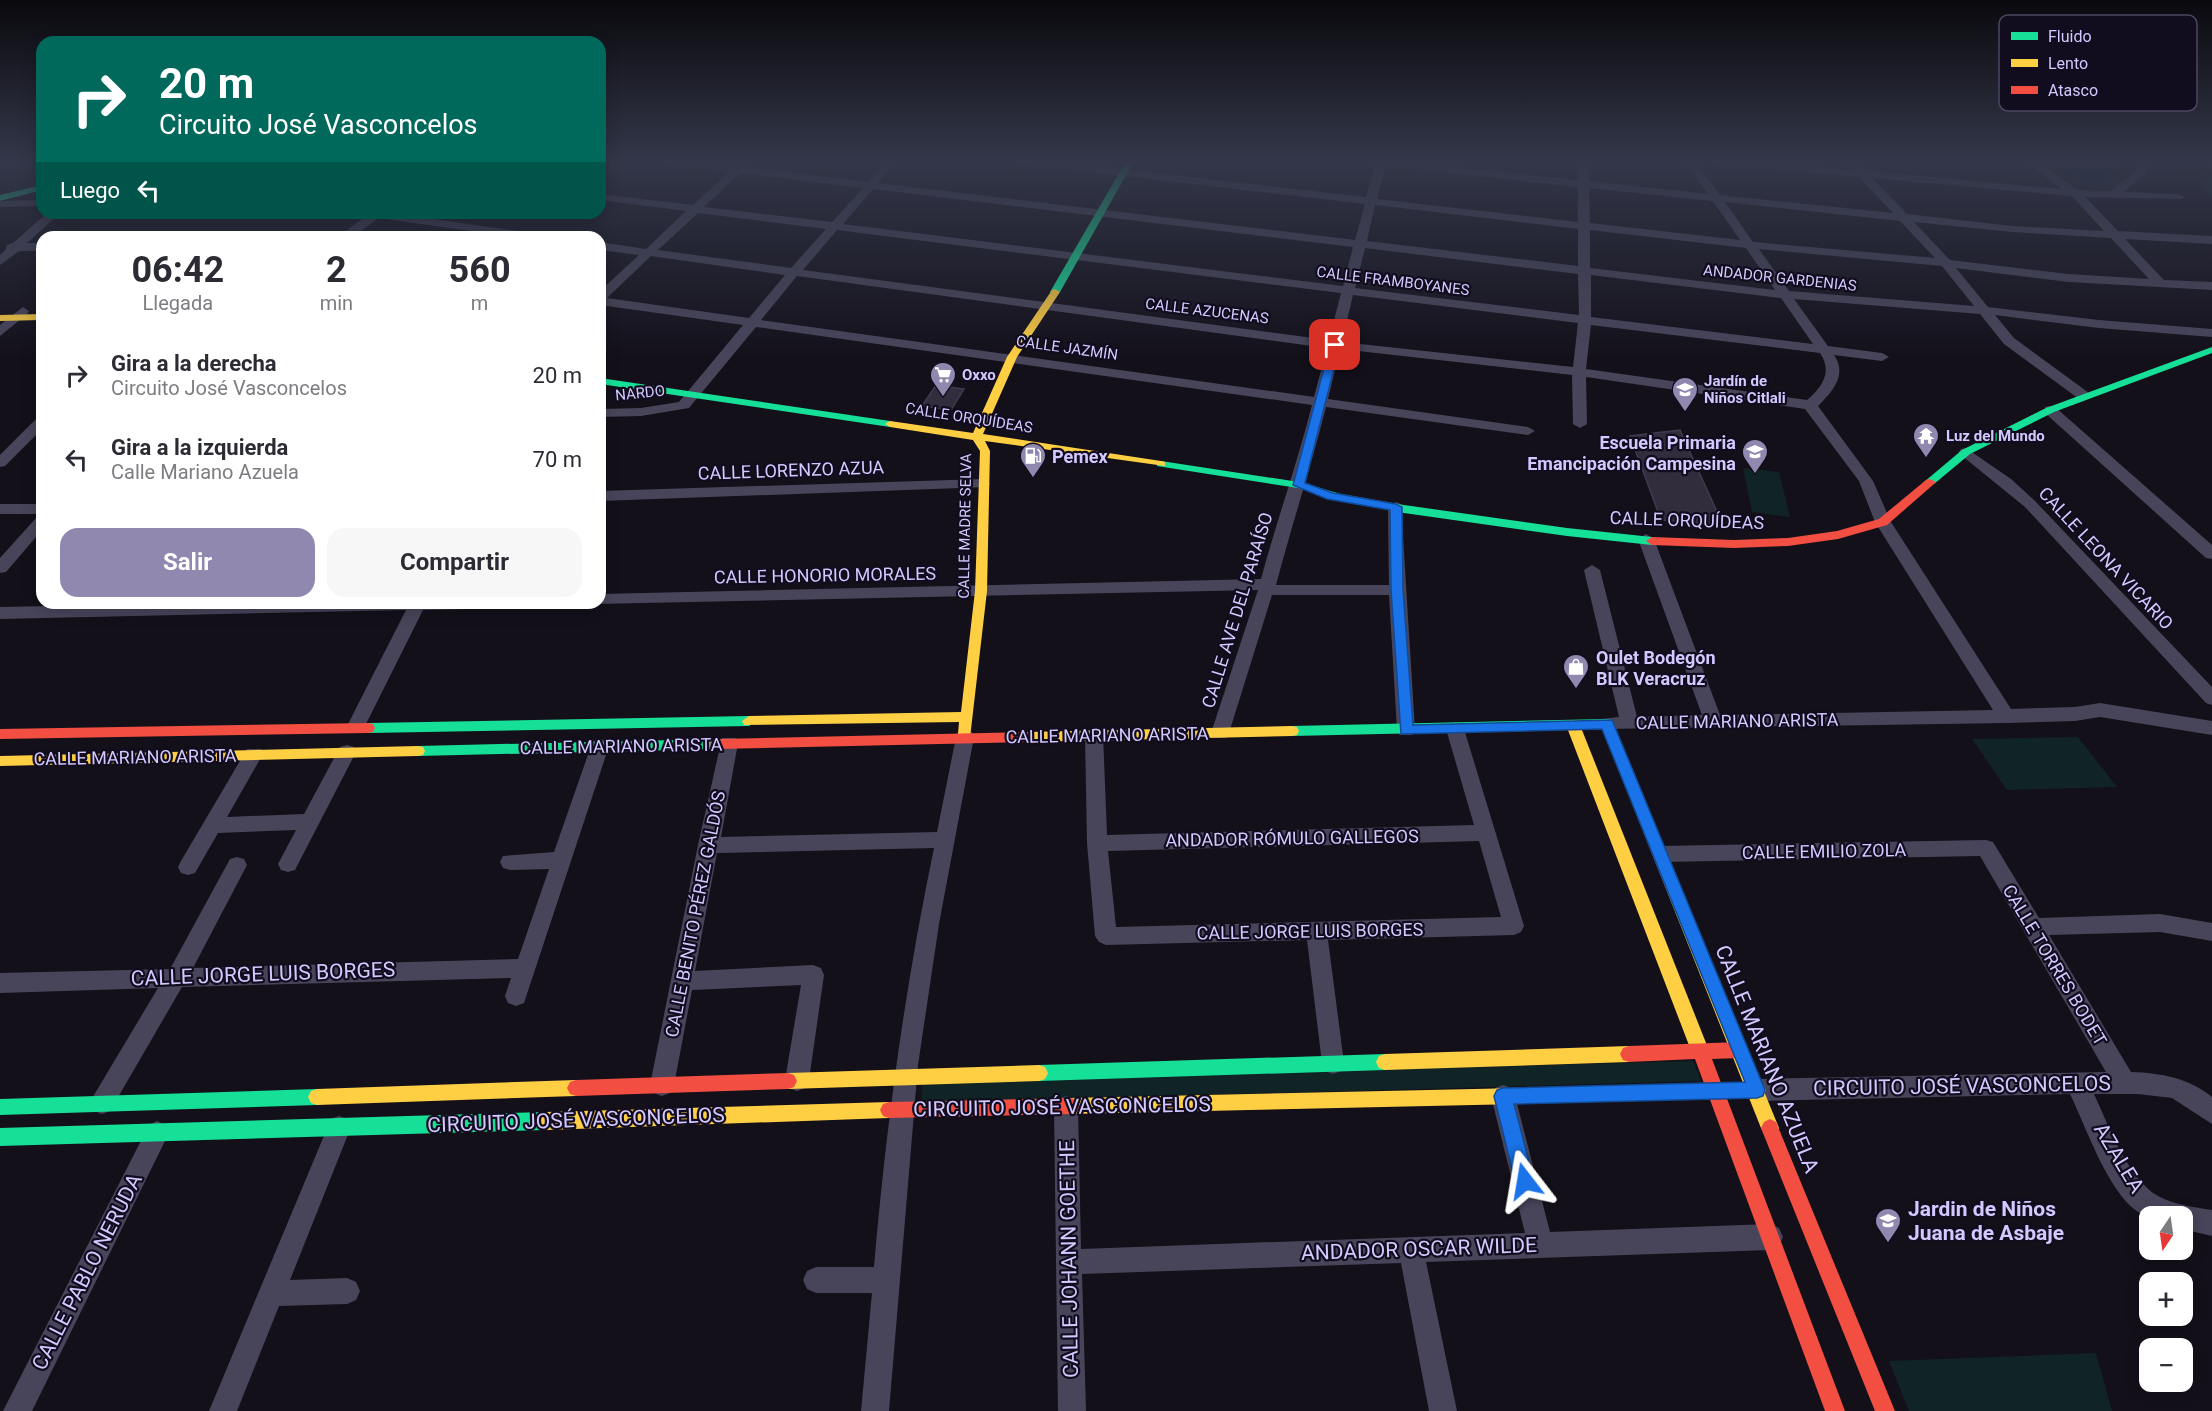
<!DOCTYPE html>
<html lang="es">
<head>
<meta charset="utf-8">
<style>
	:root { --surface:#fff; --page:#f7f7f7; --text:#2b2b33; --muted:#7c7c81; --accent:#9088af }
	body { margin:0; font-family:Roboto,sans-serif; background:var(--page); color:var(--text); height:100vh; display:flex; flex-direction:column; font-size:22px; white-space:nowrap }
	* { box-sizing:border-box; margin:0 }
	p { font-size:20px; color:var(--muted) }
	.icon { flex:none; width:33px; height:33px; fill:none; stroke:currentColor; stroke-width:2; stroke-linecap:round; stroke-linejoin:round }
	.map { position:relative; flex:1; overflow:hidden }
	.panel { position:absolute; left:36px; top:231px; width:570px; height:378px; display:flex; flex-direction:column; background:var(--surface); border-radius:18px; box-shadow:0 3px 15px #0003 }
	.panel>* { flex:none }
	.top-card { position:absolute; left:36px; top:36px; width:570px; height:183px; border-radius:18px; box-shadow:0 3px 15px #0003; background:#00695c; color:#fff; overflow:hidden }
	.needle { width:39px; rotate:193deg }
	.tools { position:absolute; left:2139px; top:1206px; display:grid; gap:12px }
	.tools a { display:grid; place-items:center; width:54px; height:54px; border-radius:12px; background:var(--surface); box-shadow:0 3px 15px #0003; font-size:30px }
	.pin { position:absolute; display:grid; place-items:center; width:51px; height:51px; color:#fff; margin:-26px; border-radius:12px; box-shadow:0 3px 9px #0006 }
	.me { position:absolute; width:66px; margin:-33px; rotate:346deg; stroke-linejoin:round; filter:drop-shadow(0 0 4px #0008) }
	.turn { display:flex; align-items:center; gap:21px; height:126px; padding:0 24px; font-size:27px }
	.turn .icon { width:78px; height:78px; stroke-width:2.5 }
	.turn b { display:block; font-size:42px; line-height:51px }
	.then { display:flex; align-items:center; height:57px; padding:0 24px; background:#0003; gap:12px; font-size:22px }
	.eta { display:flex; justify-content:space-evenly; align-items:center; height:102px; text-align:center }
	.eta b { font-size:36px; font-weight:700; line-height:42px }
	.button { display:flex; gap:12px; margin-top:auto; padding:12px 24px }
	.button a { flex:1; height:69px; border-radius:18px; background:var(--accent); color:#fff; font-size:24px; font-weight:700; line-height:69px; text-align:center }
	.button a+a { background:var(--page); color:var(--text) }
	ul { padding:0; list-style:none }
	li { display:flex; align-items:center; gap:18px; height:84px; padding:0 24px }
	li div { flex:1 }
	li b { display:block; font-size:22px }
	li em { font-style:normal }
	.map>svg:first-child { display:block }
</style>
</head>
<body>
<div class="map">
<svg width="2212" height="1411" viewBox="0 0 2212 1411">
	<rect width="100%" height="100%" fill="#13101a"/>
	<g fill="#102426">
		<path d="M2038 161H2132L2138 170 2120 191 2077 187Z"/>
		<path d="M2181 161H2212V196Z"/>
		<path d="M1743 468 1779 472 1790 517 1752 512Z"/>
		<path d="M2078 737 2117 787 2007 790 1972 739Z"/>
		<path d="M1693 1061 1701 1081 921 1103 922 1082Z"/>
		<path d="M2096 1353 2112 1411H1909L1889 1361Z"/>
	</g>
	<path fill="#0a1638" d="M2042 161H2119V166L2100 185Z"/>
	<g fill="#312d3d" stroke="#403a50" stroke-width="1.5">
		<path d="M936 385 964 389 951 410 922 406Z"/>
		<path d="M1680 430 1723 525 1661 520 1630 436Z"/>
	</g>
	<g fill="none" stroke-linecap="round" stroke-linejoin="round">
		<g fill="#48455b" fill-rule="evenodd">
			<path d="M6 161H18L0 172V164Z"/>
			<path d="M662 161H692L735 166 743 161 748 164 746 167 868 182 886 161H897L878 183 1355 240 1365 204 1022 164 1017 161H1048L1366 197 1375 165 1361 161H1395L1578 180V161H1588L1589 181 1708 194 1685 161H1695L1720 195 1893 213 1859 177 1713 164 1708 161H1747L1853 170 1845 161H1856L1866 171 2062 189 2025 161H2037L2078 190 2111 191 2137 170 2136 161H2146V173L2124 192 2178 194 2184 197 2182 199 2085 197 2118 231 2212 236V244L2125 239 2164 280 2212 282V290L2069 282 1956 268 1988 307 2099 320 2212 329V337L2099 328 1995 315 2014 338 2089 393V399H2079L2004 344 1980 314 1794 299 1828 346 1882 353 1889 357 1882 361 1834 355C1848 375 1832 392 1818 406L1873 481 1891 522 2011 709 2075 707 2100 703 2212 721V735L2100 717 2075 721 2006 723 1601 729 1598 724 1601 719 1619 717 1584 570 1592 565 1600 570 1637 717 1702 715 1638 539 1646 534 1654 539 1720 715 1993 710 1875 522 1859 481 1805 409 1586 377 1587 424 1580 428 1573 424 1572 375 1340 349 1328 399 1528 427 1535 431 1528 435 1326 407C1311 467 1292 524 1276 585H1389L1388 507 1396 502 1401 504 1415 730 1412 735H1400L1397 730 1389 595H1272L1229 733 1226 738H1214L1211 733 1258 590 594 604 600 603V594L1261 579C1277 520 1297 464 1312 405L756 327 689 408 641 416 600 417V409L641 408 679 402 743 325 600 305V291L639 255 600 250V242L646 249 686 211 600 200V194L693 205 729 172 667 164ZM1385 166 1578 187V222L1377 199ZM740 173 863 188 832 222 704 207ZM1872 178 2072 196 2104 231 2012 226 1907 214ZM1589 188 1713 201 1740 240 1590 223ZM873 189 1353 247 1343 286 843 224ZM1725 202 1900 221 1935 258 1753 242ZM1375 205 1578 229V266L1367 241ZM698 213 826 229 791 268 658 250ZM1914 222 2012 232 2111 238 2149 279 2069 274 1950 260ZM837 230 1341 293 1329 340 803 270ZM1590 230 1746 248 1775 290 1590 268ZM1365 248 1578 274 1579 315 1355 288ZM1759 249 1942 266 1974 306 1789 291ZM651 256 785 275 749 318 607 298ZM1591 275 1781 298 1813 344 1591 317ZM797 276 1327 348 1314 397 761 320ZM1353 295 1578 323 1573 367 1342 342ZM1591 325 1820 353C1833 372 1822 387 1807 400L1586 369Z"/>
			<path d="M42 200V206L0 207V201Z"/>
			<path d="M47 213H60L27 243H42V251H19L0 265V255L6 249 7 245 13 243Z"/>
			<path d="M360 213H391L539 234 545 237H514L379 218 352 237H338L366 216Z"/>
			<path d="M23 307 29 311 27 314 0 336V325Z"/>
			<path d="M2050 406 2055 407 2212 545V559L2206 558 2045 413V407Z"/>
			<path d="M42 417V429L5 466 0 467V455L37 418Z"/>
			<path d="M1966 448 2011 479 2035 501 2212 687V705L2206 703 2025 507 1961 455 1959 452 1961 449Z"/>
			<path d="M983 479 988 481 990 484 988 487 600 501V491Z"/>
			<rect x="0" y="504" width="42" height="10"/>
			<path d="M42 515V530L6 572 0 573V558L37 517Z"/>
			<path d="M204 603H478L470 609 423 610 364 728 361 733H349L346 728 406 610 0 619V607Z"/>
			<path d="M1455 722 1461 724 1464 729 1524 926 1521 932 1514 935 1328 940 1344 1063 1341 1071 1333 1074 1325 1071 1322 1063 1307 940 1106 945 1099 942 1095 936 1087 843 1085 735 1087 730H1101L1103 735 1107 835 1474 825 1446 729 1449 724ZM1479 841 1501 917 1116 927 1108 851Z"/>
			<path d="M965 730 972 732 974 737 939 924 918 1065 889 1411H861L872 1293H816L807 1289 803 1280 807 1271 816 1267H874C886 1126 905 987 934 848L717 853 695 971 813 965 821 968 824 975 809 1080 805 1088 797 1091 789 1088 785 1080 801 985 692 990 674 1085 670 1093 662 1096 654 1093 650 1085 698 845 722 738H736L738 743 721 837 937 832 956 737 958 732Z"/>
			<path d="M600 739 607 741 609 746 524 1003 516 1006 508 1003 505 996 511 978 182 987 110 1111 102 1114 94 1111 90 1103 94 1095 158 988 0 993V973L170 969 230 859 237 857 244 859 247 865 193 968 518 959 549 869 510 870 503 868 500 862 503 856 554 852 591 746 593 741Z"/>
			<path d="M347 745 354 747 356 752 295 870 288 872 281 870 278 864 296 830 218 833 195 873 188 875 181 873 178 867 181 861 247 749H261L263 754 227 817 304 814 340 747Z"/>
			<path d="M1986 840 1993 842 2039 918 2160 914 2212 923V941L2160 932 2049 935 2131 1072C2161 1073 2189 1078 2212 1097V1124L2172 1098 2138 1094H2094C2108 1124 2128 1179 2158 1196 2174 1205 2194 1207 2212 1210V1236L2182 1229V1216C2172 1216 2154 1219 2146 1216 2111 1203 2086 1126 2070 1094L1757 1101 1749 1098 1745 1090 1749 1082 1757 1079 2106 1072 1980 856 1662 862 1655 860 1652 854 1655 848 1662 846Z"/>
			<path d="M1503 1085 1511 1088 1515 1096 1550 1232 1770 1224 1779 1228 1783 1237 1779 1246 1770 1250 1426 1262 1457 1411H1429L1401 1263 1082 1274 1086 1411H1058L1054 1107 1058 1099 1066 1096 1074 1099 1078 1107 1081 1249 1525 1233 1491 1096 1495 1088Z"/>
			<path d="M339 1116 347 1119 351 1127 290 1280 347 1278 356 1282 360 1291 356 1300 347 1304 279 1306 237 1411H209L331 1119Z"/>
			<path d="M157 1121 165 1125 169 1133 165 1141 32 1411H3L149 1125Z"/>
		</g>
		<g fill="#16e098" fill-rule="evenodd">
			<path d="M1126 161H1134L1060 292 1052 294 1050 292Z"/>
			<path d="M42 185V190L0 201V195Z"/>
			<path d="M2212 347V353L2054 412 1970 454 1934 484 1930 485 1924 482 1962 450 2046 408Z"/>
			<path d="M600 378 890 421 895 424 890 427 600 384Z"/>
			<path d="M1161 461 1299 482 1341 494 1404 505 1567 528 1652 537 1658 541 1652 545 1567 536 1404 513 1340 501 1298 488 1157 466V462Z"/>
			<path d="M749 716 756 721 749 726 368 733 363 732 361 728 363 724 368 723Z"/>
			<path d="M1607 719 1612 720 1614 724 1630 763 1628 767H1618L1602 729 1292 736 1287 735 1285 731 1287 727 1292 726Z"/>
			<path d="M717 739 722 740 724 744 722 748 717 749 418 756 413 755 411 751 413 747 418 746Z"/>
			<path d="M1385 1054 1391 1056 1394 1062 1391 1068 1385 1070 1039 1081 1033 1079 1030 1073 1033 1067 1039 1065Z"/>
			<path d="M1757 1082 1763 1084 1766 1090 1763 1096 1757 1098 1519 1104 1513 1102 1510 1096 1513 1090 1519 1088Z"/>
			<path d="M317 1089 323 1091 326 1097 323 1103 317 1105 0 1115V1099Z"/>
			<path d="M546 1112 552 1115 555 1121 552 1127 546 1130 0 1146V1128Z"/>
		</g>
		<g fill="#ffcf43" fill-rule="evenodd">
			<path d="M1055 289 1060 292 1017 357 983 434 1161 461 1165 462V466L985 441 990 451 987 591 970 738H960L958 734 959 722 744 725 742 721 749 716 961 712 975 591 980 451 973 440 890 427 885 424 890 421 973 433 1007 357 1052 290Z"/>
			<path d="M42 314V320L0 321V315Z"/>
			<path d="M1573 720 1578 721 1580 725 1710 1053 1707 1059 1701 1061 1695 1059 1692 1053 1566 725 1568 721Z"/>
			<path d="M1292 726 1297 727 1299 731 1297 735 1292 736 1027 742 1022 741 1020 737 1022 733 1027 732Z"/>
			<path d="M418 746 423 747 425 751 423 755 418 756 0 766V756Z"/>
			<path d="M1623 758 1628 759 1630 763 1779 1128 1776 1134 1770 1137 1764 1134 1761 1128 1616 763 1618 759Z"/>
			<path d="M1629 1046 1635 1048 1638 1054 1635 1060 1629 1062 1385 1070 1379 1068 1376 1062 1379 1056 1385 1054Z"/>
			<path d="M1039 1065 1045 1067 1048 1073 1045 1079 1039 1081 788 1089 782 1087 779 1081 782 1075 788 1073Z"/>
			<path d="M576 1080 582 1082 585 1088 582 1094 576 1096 317 1105 311 1103 308 1097 311 1091 317 1089Z"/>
			<path d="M1519 1088 1525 1090 1528 1096 1525 1102 1519 1104 1071 1114 1065 1112 1062 1106 1065 1100 1071 1098Z"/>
			<path d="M889 1102 895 1104 898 1110 895 1116 889 1118 546 1130 540 1127 537 1121 540 1115 546 1112Z"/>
		</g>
		<g fill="#f24e42" fill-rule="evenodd">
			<path d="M1930 479 1936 482 1934 484 1887 525 1838 539 1788 546 1734 548 1652 545 1646 541 1652 537 1734 540 1788 538 1837 531 1879 519 1926 480Z"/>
			<path d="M368 723 373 724 375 728 373 732 368 733 0 739V729Z"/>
			<path d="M1027 732 1032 733 1034 737 1032 741 1027 742 717 749 712 748 710 744 712 740 717 739Z"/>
			<path d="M1740 1042 1746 1044 1749 1050 1746 1056 1740 1058 1712 1059 1845 1411H1825L1695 1059 1629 1062 1623 1060 1620 1054 1623 1048 1629 1046Z"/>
			<path d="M788 1073 794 1075 797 1081 794 1087 788 1089 576 1096 570 1094 567 1088 570 1082 576 1080Z"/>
			<path d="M1071 1098 1077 1100 1080 1106 1077 1112 1071 1114 889 1118 883 1116 880 1110 883 1104 889 1102Z"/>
			<path d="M1770 1119 1776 1122 1895 1411H1875L1761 1128 1764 1122Z"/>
		</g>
	</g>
	<linearGradient id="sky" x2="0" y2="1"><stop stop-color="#0a090e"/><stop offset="0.45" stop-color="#333749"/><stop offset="1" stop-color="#333749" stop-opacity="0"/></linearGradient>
	<rect width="2212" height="358" fill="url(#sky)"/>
	<path fill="#1a73e8" stroke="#114b97" stroke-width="1.5" d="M1331 342 1340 345 1305 483 1333 493 1396 504 1402 507 1403 590 1413 725 1612 720 1765 1090 1763 1096 1757 1098 1514 1104 1534 1181 1531 1188 1525 1190 1518 1188 1515 1181 1494 1096 1497 1090 1503 1088 1745 1082 1602 729 1401 734 1391 590 1390 510 1327 499 1293 485Z"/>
	<defs>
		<symbol id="supermarket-pin" viewBox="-11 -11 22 30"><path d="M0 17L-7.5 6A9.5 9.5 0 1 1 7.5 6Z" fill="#9088af" stroke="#110c1e"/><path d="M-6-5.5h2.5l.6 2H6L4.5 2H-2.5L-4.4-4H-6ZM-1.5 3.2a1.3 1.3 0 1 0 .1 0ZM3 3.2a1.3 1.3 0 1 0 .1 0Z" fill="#fff"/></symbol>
		<symbol id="school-pin" viewBox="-11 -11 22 30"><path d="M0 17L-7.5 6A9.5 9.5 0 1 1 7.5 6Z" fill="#9088af" stroke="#110c1e"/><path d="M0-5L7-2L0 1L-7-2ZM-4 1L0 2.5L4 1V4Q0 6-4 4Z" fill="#fff"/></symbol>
		<symbol id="temple-pin" viewBox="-11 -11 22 30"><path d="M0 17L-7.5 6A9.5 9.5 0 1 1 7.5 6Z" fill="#9088af" stroke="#110c1e"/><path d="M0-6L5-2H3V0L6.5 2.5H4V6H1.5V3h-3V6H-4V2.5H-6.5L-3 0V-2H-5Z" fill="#fff"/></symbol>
		<symbol id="fuel-pin" viewBox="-11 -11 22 30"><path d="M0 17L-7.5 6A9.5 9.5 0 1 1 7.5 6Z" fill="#9088af" stroke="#110c1e"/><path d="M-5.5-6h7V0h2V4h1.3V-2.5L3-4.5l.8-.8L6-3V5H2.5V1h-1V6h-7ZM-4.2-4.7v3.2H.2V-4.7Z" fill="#fff"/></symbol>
		<symbol id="shop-pin" viewBox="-11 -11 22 30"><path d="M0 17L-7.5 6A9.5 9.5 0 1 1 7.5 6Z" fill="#9088af" stroke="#110c1e"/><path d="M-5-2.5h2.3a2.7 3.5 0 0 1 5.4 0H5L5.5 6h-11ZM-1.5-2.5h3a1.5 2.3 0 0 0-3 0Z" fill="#fff"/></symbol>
	</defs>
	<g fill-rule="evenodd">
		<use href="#supermarket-pin" x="928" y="360" width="30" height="40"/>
		<use href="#school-pin" x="1670" y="375" width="30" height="40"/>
		<use href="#temple-pin" x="1911" y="421" width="30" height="40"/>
		<use href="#school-pin" x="1740" y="437" width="30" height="40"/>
		<use href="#fuel-pin" x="1018" y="441" width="30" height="40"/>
		<use href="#shop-pin" x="1561" y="652" width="30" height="40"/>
		<use href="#school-pin" x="1873" y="1206" width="30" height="40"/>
	</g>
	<g text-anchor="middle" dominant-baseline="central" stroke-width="4.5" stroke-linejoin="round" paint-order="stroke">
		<g font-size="15" fill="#d4c9ff" stroke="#110c1e">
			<text transform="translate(1780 278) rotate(6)">ANDADOR GARDENIAS</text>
			<text transform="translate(1393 281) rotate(7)">CALLE FRAMBOYANES</text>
			<text transform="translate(1207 311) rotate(7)">CALLE AZUCENAS</text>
			<text transform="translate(1067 348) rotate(8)">CALLE JAZMÍN</text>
			<text transform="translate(640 393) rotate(-6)">NARDO</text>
			<text transform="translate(969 418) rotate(9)">CALLE ORQUÍDEAS</text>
			<text transform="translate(965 526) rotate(-89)">CALLE MADRE SELVA</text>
		</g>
		<g font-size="15" font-weight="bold" fill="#d4c9ff" stroke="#110c1e" text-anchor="start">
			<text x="962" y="375">Oxxo</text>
			<text x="1704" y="381">Jardín de<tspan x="1704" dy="17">Niños Citlali</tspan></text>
			<text x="1946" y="436">Luz del Mundo</text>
		</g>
		<g font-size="18" font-weight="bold" fill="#d4c9ff" stroke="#110c1e" text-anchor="start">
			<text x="1736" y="442" text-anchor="end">Escuela Primaria<tspan x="1736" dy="21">Emancipación Campesina</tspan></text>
			<text x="1052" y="456">Pemex</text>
			<text x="1596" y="657">Oulet Bodegón<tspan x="1596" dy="21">BLK Veracruz</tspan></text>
		</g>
		<g font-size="18" fill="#d4c9ff" stroke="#110c1e">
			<text transform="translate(791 470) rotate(-2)">CALLE LORENZO AZUA</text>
			<text transform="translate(1687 520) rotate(2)">CALLE ORQUÍDEAS</text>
			<text transform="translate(2106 558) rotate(47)">CALLE LEONA VICARIO</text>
			<text transform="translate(825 575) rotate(-1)">CALLE HONORIO MORALES</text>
			<text transform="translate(1237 610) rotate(-73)">CALLE AVE DEL PARAÍSO</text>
			<text transform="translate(1737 721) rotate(-1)">CALLE MARIANO ARISTA</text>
			<text transform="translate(1107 735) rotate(-1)">CALLE MARIANO ARISTA</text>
			<text transform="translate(621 746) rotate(-1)">CALLE MARIANO ARISTA</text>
			<text transform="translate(135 757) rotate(-1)">CALLE MARIANO ARISTA</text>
			<text transform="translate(1292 838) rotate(-1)">ANDADOR RÓMULO GALLEGOS</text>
			<text transform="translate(1824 851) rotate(-1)">CALLE EMILIO ZOLA</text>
			<text transform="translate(695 914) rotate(-79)">CALLE BENITO PÉREZ GALDÓS</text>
			<text transform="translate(1310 931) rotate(-1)">CALLE JORGE LUIS BORGES</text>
			<text transform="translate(2055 965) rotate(59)">CALLE TORRES BODET</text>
		</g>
		<g font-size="21" fill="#d4c9ff" stroke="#110c1e">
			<text transform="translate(263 974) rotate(-2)">CALLE JORGE LUIS BORGES</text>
			<text transform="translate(1767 1059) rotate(68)">CALLE MARIANO AZUELA</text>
			<text transform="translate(1962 1086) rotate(-1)">CIRCUITO JOSÉ VASCONCELOS</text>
			<text transform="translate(1062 1107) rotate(-1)">CIRCUITO JOSÉ VASCONCELOS</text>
			<text transform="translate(576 1120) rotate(-2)">CIRCUITO JOSÉ VASCONCELOS</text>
			<text transform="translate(2119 1158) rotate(59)">AZALEA</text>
			<text transform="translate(1419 1249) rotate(-2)">ANDADOR OSCAR WILDE</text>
			<text transform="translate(1069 1259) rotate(-91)">CALLE JOHANN GOETHE</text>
			<text transform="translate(87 1272) rotate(-63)">CALLE PABLO NERUDA</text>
		</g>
		<g font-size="21" font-weight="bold" fill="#d4c9ff" stroke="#110c1e" text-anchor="start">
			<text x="1908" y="1209">Jardin de Niños<tspan x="1908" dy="24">Juana de Asbaje</tspan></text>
		</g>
	</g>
	<rect x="1999" y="15" width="198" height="96" rx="9" fill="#110c1e" stroke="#4c4562" stroke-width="1.5"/>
	<rect x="2011" y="32" width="27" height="8" fill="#16e098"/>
	<rect x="2011" y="59" width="27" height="8" fill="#ffcf43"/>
	<rect x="2011" y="86" width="27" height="8" fill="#f24e42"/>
	<g font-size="16" fill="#d4c9ff">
		<text x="2048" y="42">Fluido</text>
		<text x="2048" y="69">Lento</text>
		<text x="2048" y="96">Atasco</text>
	</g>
</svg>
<div class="tools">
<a><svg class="needle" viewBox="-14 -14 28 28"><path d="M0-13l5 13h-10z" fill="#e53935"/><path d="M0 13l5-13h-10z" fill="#7c7c81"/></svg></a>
<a>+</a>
<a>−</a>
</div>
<div class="pin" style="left:1335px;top:345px;background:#d93025"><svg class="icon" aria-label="arrive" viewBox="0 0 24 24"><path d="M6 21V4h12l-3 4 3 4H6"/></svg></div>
<svg class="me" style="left:1525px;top:1181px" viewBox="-20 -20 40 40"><path d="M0-17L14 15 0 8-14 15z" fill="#1a73e8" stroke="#fff" stroke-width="4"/></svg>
<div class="top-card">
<div class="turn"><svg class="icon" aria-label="right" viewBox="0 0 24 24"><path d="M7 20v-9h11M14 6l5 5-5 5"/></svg><div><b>20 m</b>Circuito José Vasconcelos</div></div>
<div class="then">Luego<svg class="icon" aria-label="left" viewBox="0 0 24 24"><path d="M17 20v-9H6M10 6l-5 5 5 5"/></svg></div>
</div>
<section class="panel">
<div class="eta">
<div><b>06:42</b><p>Llegada</p></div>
<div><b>2</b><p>min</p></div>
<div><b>560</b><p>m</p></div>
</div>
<ul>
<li><svg class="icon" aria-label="right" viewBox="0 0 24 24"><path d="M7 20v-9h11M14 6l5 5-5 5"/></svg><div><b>Gira a la derecha</b><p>Circuito José Vasconcelos</p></div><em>20 m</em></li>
<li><svg class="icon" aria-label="left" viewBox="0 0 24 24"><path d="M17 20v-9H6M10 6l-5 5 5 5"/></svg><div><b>Gira a la izquierda</b><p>Calle Mariano Azuela</p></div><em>70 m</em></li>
</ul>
<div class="button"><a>Salir</a><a>Compartir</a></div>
</section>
</div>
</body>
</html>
